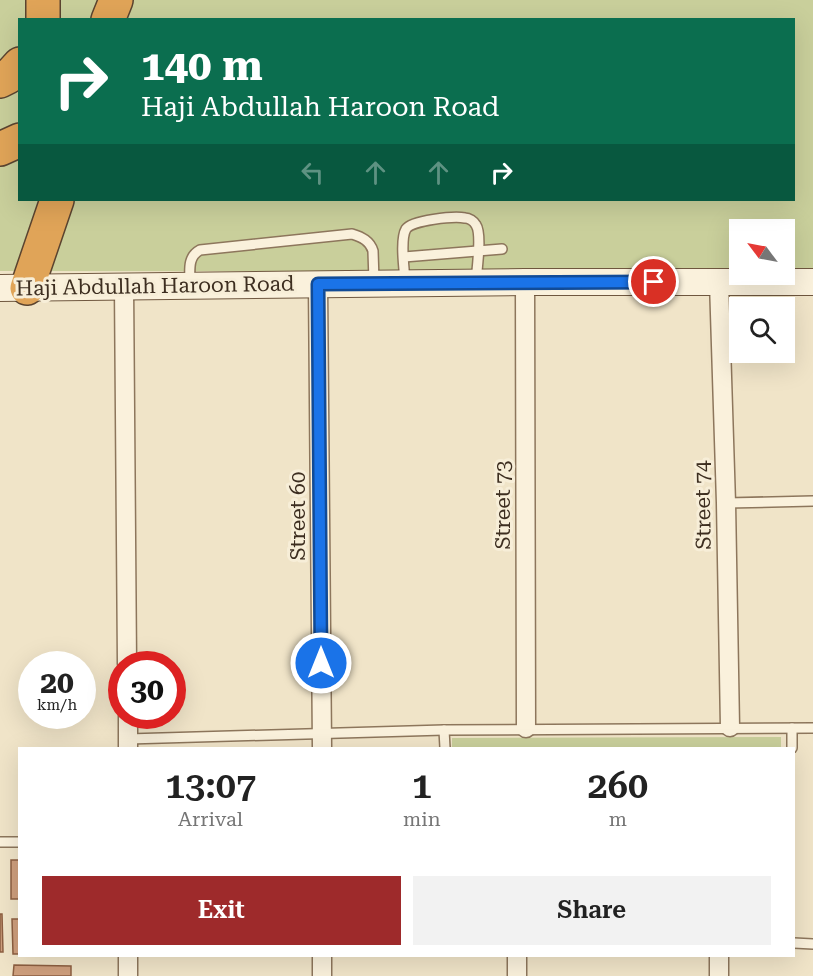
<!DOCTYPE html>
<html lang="en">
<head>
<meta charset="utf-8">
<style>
	:root { --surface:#fff; --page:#f2f2f2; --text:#222; --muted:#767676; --accent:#9e2a2b }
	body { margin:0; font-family:"Roboto Serif",serif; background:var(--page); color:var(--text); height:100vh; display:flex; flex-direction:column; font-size:22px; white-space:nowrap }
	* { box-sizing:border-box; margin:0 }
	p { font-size:20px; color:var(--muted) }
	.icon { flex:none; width:33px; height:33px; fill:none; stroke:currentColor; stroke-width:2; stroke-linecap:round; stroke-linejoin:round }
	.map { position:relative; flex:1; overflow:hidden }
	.sheet { position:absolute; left:18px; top:747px; width:777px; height:210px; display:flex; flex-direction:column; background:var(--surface); border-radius:0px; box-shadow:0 6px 24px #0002 }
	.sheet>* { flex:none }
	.top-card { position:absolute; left:18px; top:18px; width:777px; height:183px; border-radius:0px; box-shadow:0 6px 24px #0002; background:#0b6e4f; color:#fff; overflow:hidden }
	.needle { width:39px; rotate:302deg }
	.buttons { position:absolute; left:729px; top:219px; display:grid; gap:12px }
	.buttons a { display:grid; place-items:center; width:66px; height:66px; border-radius:0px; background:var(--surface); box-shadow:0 6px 24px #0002; font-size:30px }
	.speed { position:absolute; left:18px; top:651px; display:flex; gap:12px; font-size:30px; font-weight:700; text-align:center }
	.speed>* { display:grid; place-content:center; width:78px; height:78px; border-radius:50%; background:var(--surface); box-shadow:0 6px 24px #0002; line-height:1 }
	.speed small { font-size:15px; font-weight:400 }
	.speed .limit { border:9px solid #d22; background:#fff; color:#111 }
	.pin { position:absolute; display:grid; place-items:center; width:51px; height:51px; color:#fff; margin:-26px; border:3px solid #fff; border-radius:50%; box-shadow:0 2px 6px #0007 }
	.me { position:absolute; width:66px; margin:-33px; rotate:0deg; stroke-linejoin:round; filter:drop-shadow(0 0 4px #0008) }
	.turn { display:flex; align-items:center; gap:21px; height:126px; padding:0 24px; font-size:27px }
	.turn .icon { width:78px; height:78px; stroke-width:2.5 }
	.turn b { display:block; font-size:42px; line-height:51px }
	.lanes { display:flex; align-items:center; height:57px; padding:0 24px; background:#0003; justify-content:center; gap:30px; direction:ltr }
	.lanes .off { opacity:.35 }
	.eta { display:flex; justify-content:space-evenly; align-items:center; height:102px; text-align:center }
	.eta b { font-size:36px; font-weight:600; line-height:42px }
	.cta { display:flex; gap:12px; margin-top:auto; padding:12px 24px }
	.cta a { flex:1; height:69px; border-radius:0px; background:var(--accent); color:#fff; font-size:24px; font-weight:600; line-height:69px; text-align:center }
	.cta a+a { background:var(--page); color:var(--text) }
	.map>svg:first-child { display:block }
</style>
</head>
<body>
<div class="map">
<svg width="813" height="976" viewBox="0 0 813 976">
	<rect width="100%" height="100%" fill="#f0e4c8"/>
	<g fill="#c9cf9b" fill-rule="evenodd">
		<path d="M0 0H813V272H785L784 230H740L739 272 0 271ZM20 20H794V200H20Z"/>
		<path d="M781 737V748H452V738Z"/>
	</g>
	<g fill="#cf9f7d" stroke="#8d5f41" stroke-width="1.5">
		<rect x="11" y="860" width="9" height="39"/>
		<path d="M0 914H2L3 952H0Z"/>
		<path d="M12 919H20V954H13Z"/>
		<path d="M14 965 71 966V976H13Z"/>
	</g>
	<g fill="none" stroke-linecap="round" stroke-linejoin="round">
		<defs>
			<g id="lane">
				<path d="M404 257 502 249"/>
				<path d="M405 280C404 268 400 239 406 229 412 220 454 216 465 218 469 218 474 221 476 225 482 234 477 269 476 281"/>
				<path d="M190 284C190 271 187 257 200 250L352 234C362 237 370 241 373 251L374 281"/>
				<path d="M726 503 813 501"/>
				<path d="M792 728V748"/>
				<path d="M444 730 445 748"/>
				<path d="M128 739 444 730 813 728"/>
				<path d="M0 842H20"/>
				<path d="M794 943 813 944"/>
			</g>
			<g id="street">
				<path d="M525 282 526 728"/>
				<path d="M719 282 726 503 730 727"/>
				<path d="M318 284 322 748"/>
				<path d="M124 286 127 664"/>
				<path d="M128 716V748"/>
				<path d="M128 956V976"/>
				<path d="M322 956V976"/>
				<path d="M517 956V976"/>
				<path d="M719 956V976"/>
			</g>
			<path id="secondary" d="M0 288 525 282H813"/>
			<g id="highway">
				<path d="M43 20V0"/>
				<path d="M108 20 116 0"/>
				<path d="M0 81 8 77 20 64"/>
				<path d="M0 149 20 140"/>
				<path d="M27 288 57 200"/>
			</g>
		</defs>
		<use href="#lane" stroke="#8d765c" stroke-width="12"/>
		<use href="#street" stroke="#8d765c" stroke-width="21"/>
		<use href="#secondary" stroke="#6f573f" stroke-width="28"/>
		<use href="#highway" stroke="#5b4430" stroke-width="36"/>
		<use href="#lane" stroke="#faf1dc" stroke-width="9"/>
		<use href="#street" stroke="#faf1dc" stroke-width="18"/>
		<use href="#secondary" stroke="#faf1dc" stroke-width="26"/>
		<use href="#highway" stroke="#e0a458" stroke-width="33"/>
	</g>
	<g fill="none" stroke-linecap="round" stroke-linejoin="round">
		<defs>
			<path id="route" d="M321 663 318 284 654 282"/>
		</defs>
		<use href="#route" stroke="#114b97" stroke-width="15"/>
		<use href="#route" stroke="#1a73e8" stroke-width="10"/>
	</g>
	<g text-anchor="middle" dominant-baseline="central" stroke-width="6" stroke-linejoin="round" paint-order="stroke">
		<g font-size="21" fill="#3d2e20" stroke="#f7eed8">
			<text transform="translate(155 286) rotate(-1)">Haji Abdullah Haroon Road</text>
			<text transform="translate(503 505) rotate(-90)">Street 73</text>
			<text transform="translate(703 505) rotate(-91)">Street 74</text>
			<text transform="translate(298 516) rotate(-90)">Street 60</text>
		</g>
	</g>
</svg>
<div class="buttons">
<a><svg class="needle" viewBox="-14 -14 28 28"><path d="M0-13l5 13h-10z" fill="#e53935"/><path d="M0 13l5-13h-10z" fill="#767676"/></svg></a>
<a><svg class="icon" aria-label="search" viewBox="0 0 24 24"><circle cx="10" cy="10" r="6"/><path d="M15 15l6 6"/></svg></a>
</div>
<div class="speed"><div>20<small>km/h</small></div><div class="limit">30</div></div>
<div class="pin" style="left:654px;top:282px;background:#d93025"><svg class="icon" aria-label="arrive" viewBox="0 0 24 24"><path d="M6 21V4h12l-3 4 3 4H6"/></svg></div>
<svg class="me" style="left:321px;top:663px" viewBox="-20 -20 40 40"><circle r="17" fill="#1a73e8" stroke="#fff" stroke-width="3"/><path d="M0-11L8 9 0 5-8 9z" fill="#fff"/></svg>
<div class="top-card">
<div class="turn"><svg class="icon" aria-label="right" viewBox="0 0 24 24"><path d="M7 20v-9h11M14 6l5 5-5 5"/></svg><div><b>140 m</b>Haji Abdullah Haroon Road</div></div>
<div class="lanes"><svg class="icon off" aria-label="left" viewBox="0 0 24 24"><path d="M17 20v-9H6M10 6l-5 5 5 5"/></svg><svg class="icon off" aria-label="ahead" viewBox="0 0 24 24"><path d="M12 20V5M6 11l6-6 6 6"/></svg><svg class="icon off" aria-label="ahead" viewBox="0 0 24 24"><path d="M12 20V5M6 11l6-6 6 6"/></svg><svg class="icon" aria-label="right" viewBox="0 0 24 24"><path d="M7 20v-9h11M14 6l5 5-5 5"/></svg></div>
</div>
<section class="sheet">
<div class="eta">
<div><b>13:07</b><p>Arrival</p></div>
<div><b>1</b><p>min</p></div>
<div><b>260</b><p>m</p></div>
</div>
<div class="cta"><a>Exit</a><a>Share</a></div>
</section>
</div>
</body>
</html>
